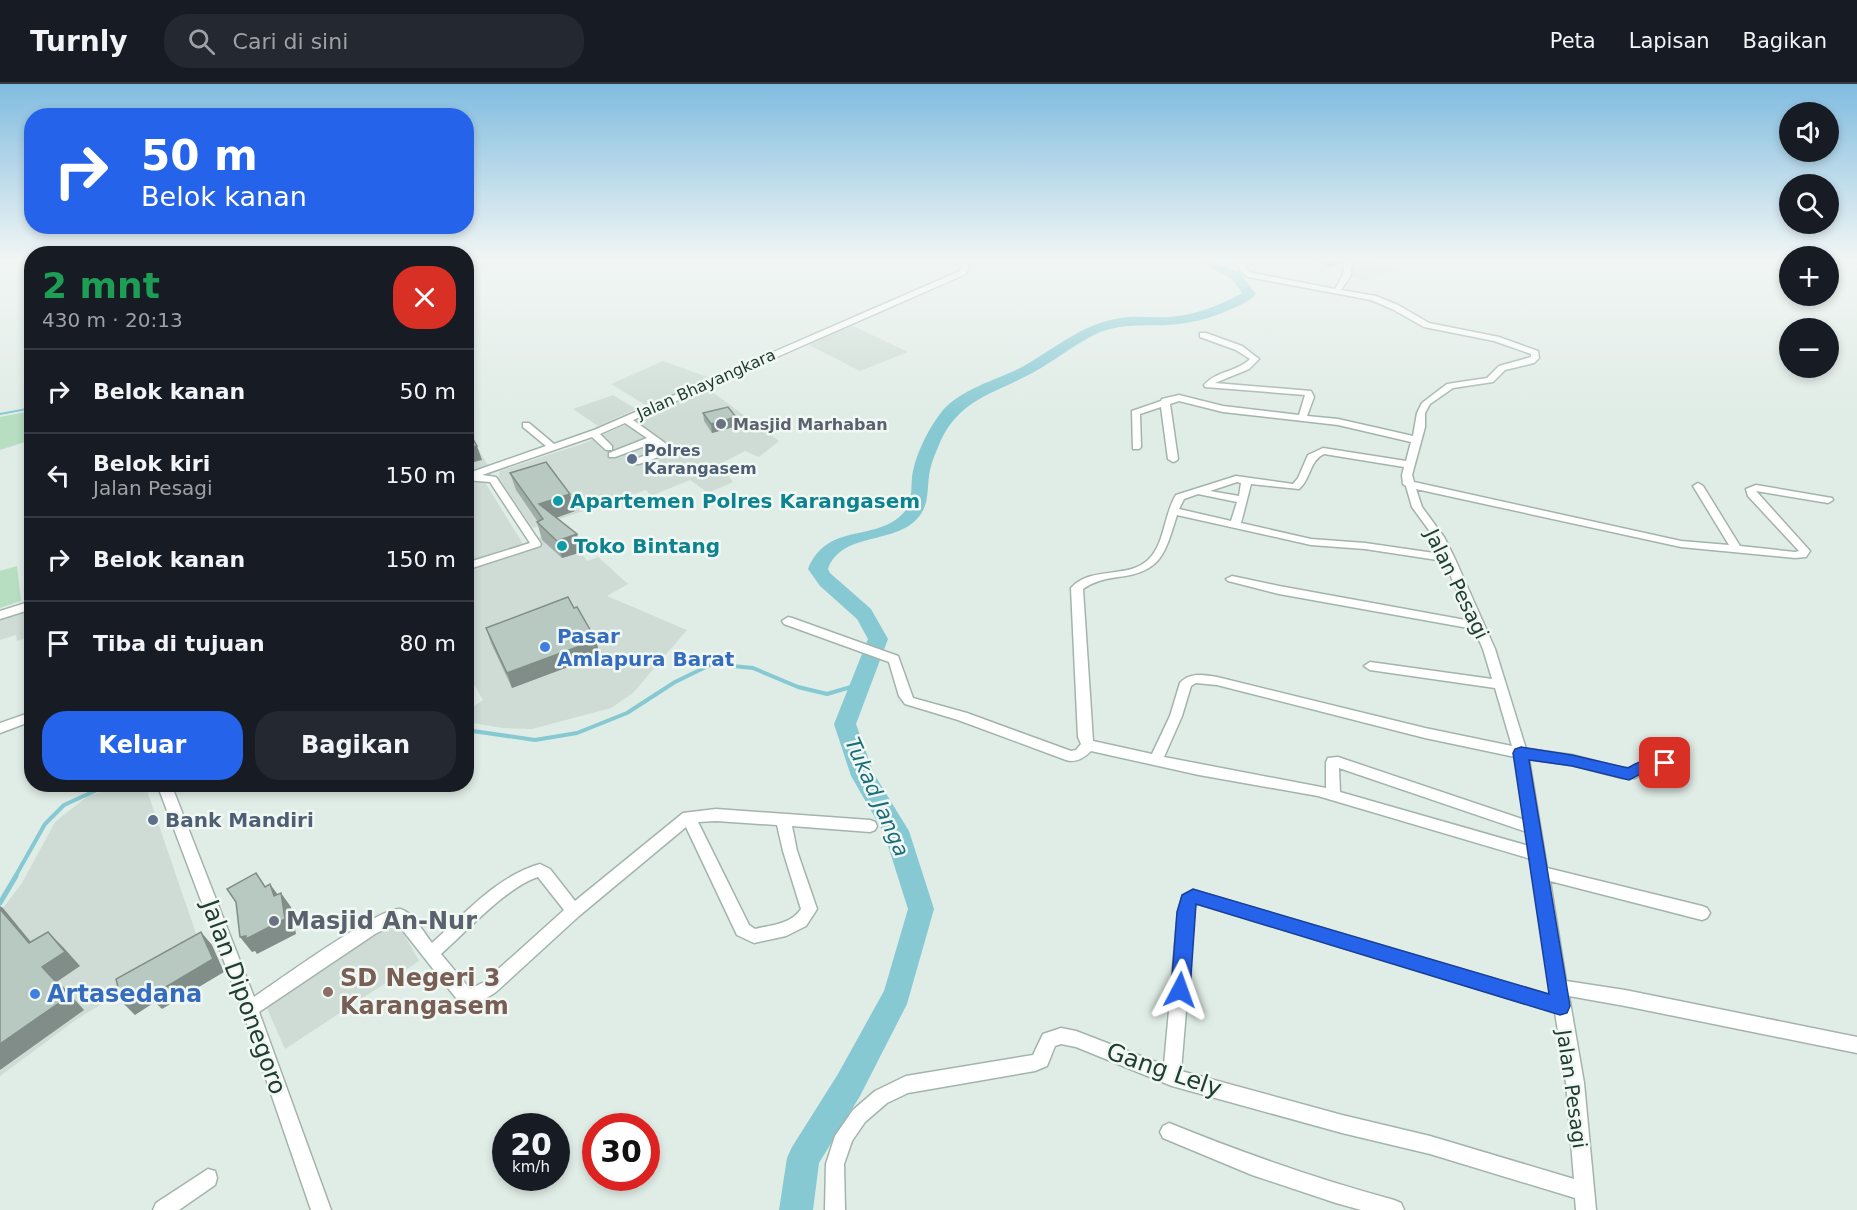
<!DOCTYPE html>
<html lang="id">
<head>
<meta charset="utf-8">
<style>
	:root { --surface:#171b24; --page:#242831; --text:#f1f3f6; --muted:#9ea1a6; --line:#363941; --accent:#2563eb }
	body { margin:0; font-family:"DejaVu Sans",sans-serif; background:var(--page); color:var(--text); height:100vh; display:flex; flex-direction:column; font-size:22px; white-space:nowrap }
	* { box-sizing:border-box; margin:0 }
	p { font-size:20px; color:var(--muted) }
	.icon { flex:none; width:33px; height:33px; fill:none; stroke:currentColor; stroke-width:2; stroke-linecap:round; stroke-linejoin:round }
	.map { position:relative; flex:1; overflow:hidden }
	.panel { position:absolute; left:24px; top:162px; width:450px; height:546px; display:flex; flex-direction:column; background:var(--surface); border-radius:24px; box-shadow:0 3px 9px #0003 }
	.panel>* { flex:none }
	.top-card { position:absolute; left:24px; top:24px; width:450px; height:126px; border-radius:24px; box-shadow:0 3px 9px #0003; background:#2563eb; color:#fff; overflow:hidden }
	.fabs { position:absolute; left:1779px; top:18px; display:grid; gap:12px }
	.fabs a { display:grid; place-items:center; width:60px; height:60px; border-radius:50%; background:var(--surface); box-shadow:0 3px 9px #0003; font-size:30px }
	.speed { position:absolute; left:492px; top:1029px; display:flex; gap:12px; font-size:30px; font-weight:700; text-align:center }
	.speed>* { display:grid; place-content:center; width:78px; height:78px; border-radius:50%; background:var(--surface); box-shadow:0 3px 9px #0003; line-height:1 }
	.speed small { font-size:15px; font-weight:400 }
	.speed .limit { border:9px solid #d22; background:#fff; color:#111 }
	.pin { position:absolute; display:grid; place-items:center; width:51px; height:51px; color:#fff; margin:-26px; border-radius:12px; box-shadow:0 3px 9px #0006 }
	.me { position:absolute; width:66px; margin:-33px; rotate:4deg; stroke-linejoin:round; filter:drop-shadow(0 0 4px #0008) }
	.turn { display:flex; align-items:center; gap:21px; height:126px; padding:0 18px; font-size:27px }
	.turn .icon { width:78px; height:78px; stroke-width:2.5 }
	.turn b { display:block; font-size:42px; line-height:51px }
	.round { display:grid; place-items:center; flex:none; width:63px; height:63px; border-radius:24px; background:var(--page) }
	.headline { display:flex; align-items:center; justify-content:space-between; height:102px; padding:0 18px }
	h1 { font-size:36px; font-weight:800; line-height:45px; color:#1e9e55 }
	.action { display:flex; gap:12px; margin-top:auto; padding:12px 18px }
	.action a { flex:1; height:69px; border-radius:24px; background:var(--accent); color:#fff; font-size:24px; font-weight:800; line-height:69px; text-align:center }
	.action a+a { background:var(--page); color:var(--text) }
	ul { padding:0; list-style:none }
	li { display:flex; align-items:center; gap:18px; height:84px; padding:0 18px; border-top:2px solid var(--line) }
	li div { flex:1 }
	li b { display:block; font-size:22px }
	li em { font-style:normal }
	header { display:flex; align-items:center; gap:36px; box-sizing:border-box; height:84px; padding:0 30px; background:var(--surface); border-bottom:2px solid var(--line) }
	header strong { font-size:28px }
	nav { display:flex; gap:33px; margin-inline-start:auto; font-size:21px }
	.search { width:420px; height:54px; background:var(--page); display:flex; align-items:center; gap:15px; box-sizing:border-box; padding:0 21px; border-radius:24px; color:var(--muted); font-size:22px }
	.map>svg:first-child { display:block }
</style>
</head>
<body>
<header>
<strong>Turnly</strong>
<div class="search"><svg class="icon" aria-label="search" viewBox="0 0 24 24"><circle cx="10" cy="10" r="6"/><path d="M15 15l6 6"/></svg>Cari di sini</div>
<nav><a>Peta</a><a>Lapisan</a><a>Bagikan</a></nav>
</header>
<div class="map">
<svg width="1857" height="1126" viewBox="0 0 1857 1126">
	<rect width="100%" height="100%" fill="#e0ece6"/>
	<g fill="#cedcd5">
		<path d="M1354 175H1365L1397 186 1368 197 1341 191V185Z"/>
		<path d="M851 241 908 268 860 287 809 261Z"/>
		<path d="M663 277 710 294 647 322 611 300Z"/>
		<path d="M707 304 779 357 759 373 745 367 720 380 733 398 708 409 690 396 651 412 646 406 533 444 498 395 500 387 585 359Z"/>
		<path d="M613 311 636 325 598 342 573 325Z"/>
		<path d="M466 345 492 388 486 400 523 460 565 443 587 464 580 467 587 477 598 473 628 500 607 512 687 546 633 609 611 624 532 645 503 644 467 638V627L483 616 467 588Z"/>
		<path d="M31 505V552L17 557 16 551 0 556V528L26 520 25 507Z"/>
		<path d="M122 701H145L200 861 77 935 0 992V828L22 799 55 738 88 712Z"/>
		<path d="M389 839 401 845 419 877 285 965 265 920Z"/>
	</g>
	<g fill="#b8dec2">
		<path d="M31 327V356L0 366V333Z"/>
		<path d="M17 482 21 517 0 524V487Z"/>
	</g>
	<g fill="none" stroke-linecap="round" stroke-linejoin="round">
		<path stroke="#86c9d3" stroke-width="2" d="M0 330 32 324"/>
		<g stroke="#86c9d3" stroke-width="4">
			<path d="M466 646 535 656 577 649 627 629 675 598 712 580 753 584 798 603 827 610 861 600"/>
			<path d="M353 700H375"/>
			<path d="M15 793 45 740 64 721 110 700"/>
		</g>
		<path stroke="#86c9d3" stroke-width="5" d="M0 819 16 792"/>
		<path fill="#86c9d3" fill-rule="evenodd" d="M1193 175H1208L1240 189 1256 210C1249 218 1238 222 1229 226 1209 235 1188 240 1167 241 1140 242 1116 239 1092 252 1071 263 1054 277 1034 288 996 309 961 314 941 356 937 366 932 376 930 386 926 405 931 422 915 437 890 460 841 449 828 485L830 489 871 525 888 555 856 640 874 690 909 747 934 825 907 920 860 1012 819 1079 813 1126H779L787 1074 792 1063 838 990 884 907 908 825 884 749 851 692 834 640 868 555 857 535 820 502 808 485C828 436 878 460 905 427 914 416 910 400 913 387 917 367 930 342 943 326 963 304 997 296 1022 283 1053 266 1079 242 1115 235 1133 231 1151 234 1169 233 1195 231 1219 222 1242 209L1232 195Z"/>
		<defs>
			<g id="minor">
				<path d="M956 175H962L969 182 966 190 633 336 672 364V368L639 380H633V376L662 365 653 359 615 373H609V369L647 354 625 339 600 350 612 362V366H606L592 353 482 391 496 393 541 460 540 462 466 486V479L530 459 490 398 466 396V390L546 362 523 343V339H529L554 360 594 346 960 187 961 182Z"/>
				<path d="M1237 175H1244L1247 186 1253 189 1335 205 1343 191 1344 179 1350 175H1357L1351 182V191L1341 206 1376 212 1398 221 1429 239 1499 253 1538 267 1539 274 1534 279 1505 286 1493 298 1453 304 1430 320 1425 329V343L1412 391 1414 398 1681 457 1729 461 1693 402 1698 399 1703 402 1740 462 1795 468 1799 467 1748 412 1746 405 1756 401 1832 414 1833 416 1828 419 1756 407 1810 467 1806 473 1795 474 1681 463 1416 405 1422 423 1444 453 1455 475 1495 565 1526 665 1572 671 1622 684H1632L1648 674 1670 675 1672 679 1670 683 1651 684 1635 694H1622L1572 681 1529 675 1547 784 1702 822 1707 824 1710 829 1707 834 1702 836 1550 797 1566 897 1625 906 1857 953V969L1625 922 1569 912 1584 999 1596 1126H1576L1575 1114 1430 1070 1342 1049 1172 1002 1076 963 1061 960 1055 962 1047 982 1035 987 908 1009 887 1019 865 1038 852 1057 844 1080 845 1126H825L826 1080 835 1052 853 1026 875 1007 906 992 1033 971 1043 950 1061 944 1076 947 1164 981 1178 828 1183 811 1193 806 1553 912 1531 775 1318 712 1199 691 1091 667C1084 674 1076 679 1066 676L958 636 905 620 899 612 889 578 784 540 782 537 788 533 792 534 898 572 913 614 967 629 1071 667 1076 666 1081 660 1078 653 1071 504C1092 481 1128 496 1149 475 1165 459 1164 430 1176 411L1236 392 1293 400 1298 394 1308 371 1323 364 1406 377 1411 358 1338 341 1223 328 1179 317 1170 320 1178 375 1176 377 1173 378 1168 375 1161 323 1140 330 1141 363 1139 365H1133L1132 327 1161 317 1162 315 1179 311 1223 322 1299 331 1305 311 1205 303 1204 301C1216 287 1237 288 1250 275L1236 266 1200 253V249H1206L1242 262 1259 275 1249 285 1215 299 1311 307 1314 313 1307 332 1338 335 1413 352 1417 329 1422 319 1447 300 1487 294 1499 282 1531 273V270L1494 257 1424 243 1392 225 1371 216 1248 193 1240 187ZM1324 370 1404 383 1402 391 1403 400 1406 402 1412 423 1434 453 1441 470 1365 459 1311 455 1241 439 1251 400 1299 405C1311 395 1309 377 1324 370ZM1237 398 1241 399 1239 412 1210 407ZM1198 410 1237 418 1231 437 1179 425 1184 415ZM1177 431 1311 461 1365 465 1444 477 1471 537 1279 502 1232 492 1226 495 1228 497 1279 510 1474 545 1483 565 1492 595 1370 578 1364 582 1370 586 1495 604 1512 662 1425 644 1217 593C1203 591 1190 588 1180 599L1170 632 1152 670 1093 657 1083 505C1094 497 1105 495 1118 493 1162 488 1165 469 1177 431ZM1196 599 1217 601 1425 654 1515 673 1525 736 1338 673 1328 674 1326 678V704L1164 673 1182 632 1191 602ZM1339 684 1527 748 1529 762 1340 708ZM1195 819 1555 928 1566 999 1574 1095 1430 1052 1342 1031 1181 987Z"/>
				<path d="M32 517V525L0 535V527Z"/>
				<path d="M32 628V637L0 649V639Z"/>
				<path d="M157 700H171L254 913C276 898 381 822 400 825 413 828 424 849 432 859 465 830 497 792 540 780L550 785 575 817 683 729 716 725 870 736 875 738 877 742 875 746 870 748 792 742 797 767 817 825 806 842 786 852 754 859 737 851 686 743 579 832 496 908 475 921H466L456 914 397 839 375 850 259 928 331 1126H311L242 925ZM716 737 777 741 783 767 801 825C791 840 772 841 755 845L749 841 698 738ZM538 793 564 826 484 898 470 905 441 870C466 848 508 802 538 793Z"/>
				<path d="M1169 1039C1243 1069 1317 1095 1394 1116L1401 1119 1404 1126H1361L1336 1119 1252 1091 1163 1054 1160 1048 1163 1042Z"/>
				<path d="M208 1085 215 1087 217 1094 215 1101 179 1126H153L156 1119Z"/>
			</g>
		</defs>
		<use href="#minor" stroke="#a3b4ad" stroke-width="3"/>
		<use href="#minor" fill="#fff" fill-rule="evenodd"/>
	</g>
	<g fill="#9eada7">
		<path d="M1310 175H1344L1342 179 1329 183Z"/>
		<path d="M703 329 737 342 712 349 704 337Z"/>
		<path d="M510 389 575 427 556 434 582 468 562 474 542 456 537 438H538L516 406Z"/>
		<path d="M574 524 600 571 512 604 491 559 486 544Z"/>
	</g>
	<g fill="#818d88">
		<path d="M1331 175H1344L1342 179 1329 183Z"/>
		<path d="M736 333 737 342 712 349 711 340Z"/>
		<path d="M477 362 482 376 466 380V365Z"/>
		<path d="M570 410 575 427 544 438 539 420Z"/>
		<path d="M577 450 582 468 562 474 557 457Z"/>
		<path d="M596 556 600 571 512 604 507 589Z"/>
		<path d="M270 800 281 815V809L291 823 296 850 257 870 255 867 252 868 240 853 274 812Z"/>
		<path d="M0 822 3 824 44 874 29 859 0 825Z"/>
		<path d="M48 848 63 863 80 882 58 897 84 926 0 986V960Z"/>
		<path d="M201 848 212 861 224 888 162 925 155 918 135 931 122 918Z"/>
	</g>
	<g fill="#b8c9c2" stroke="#818d88" stroke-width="1.5">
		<path d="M728 323 736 333 711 340 703 329Z"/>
		<path d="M469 348 477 362 466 365V349Z"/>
		<path d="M546 378 570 410 539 420 577 450 557 457 537 438 543 435 510 389Z"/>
		<path d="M568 513 574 524 577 523 596 556 507 589 486 544Z"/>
		<path d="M256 789 265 803 270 800 274 812 281 809 285 835 246 855V852L240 853 236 818 227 805Z"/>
		<path d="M0 825 29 859 48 848 65 868 42 883 69 912 0 960Z"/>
		<path d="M201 848 213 875 149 913 144 904 122 918 116 895Z"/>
	</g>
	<linearGradient id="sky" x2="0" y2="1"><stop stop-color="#81bce0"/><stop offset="0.53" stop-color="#f1f6f4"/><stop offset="1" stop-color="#f1f6f4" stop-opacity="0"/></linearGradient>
	<rect width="1857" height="332" fill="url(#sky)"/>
	<path fill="#2563eb" stroke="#184099" stroke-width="1.5" d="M1521 663 1572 671 1628 684C1641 676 1654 670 1671 675L1673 679 1671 683 1650 685 1629 696 1572 682 1529 676 1570 922 1567 929 1560 931 1196 820 1190 906 1187 912 1180 915 1174 912 1171 906 1177 828 1182 811 1193 805 1549 910 1513 669 1515 665Z"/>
	<g fill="#6b7280" stroke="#f1f8f4" stroke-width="2">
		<circle cx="721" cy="340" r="6"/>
		<circle cx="274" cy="837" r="6"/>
	</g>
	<g fill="#5c6f8a" stroke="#f1f8f4" stroke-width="2">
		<circle cx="632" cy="375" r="6"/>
		<circle cx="153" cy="736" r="6"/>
	</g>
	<g fill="#0f9aa8" stroke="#f1f8f4" stroke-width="2">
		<circle cx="558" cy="417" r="6"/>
		<circle cx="562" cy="462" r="6"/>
	</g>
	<g fill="#3f7fe0" stroke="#f1f8f4" stroke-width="2">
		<circle cx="545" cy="563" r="6"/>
		<circle cx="35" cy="910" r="6"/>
	</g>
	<circle fill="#8d6e63" stroke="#f1f8f4" stroke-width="2" cx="328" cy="908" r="6"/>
	<g text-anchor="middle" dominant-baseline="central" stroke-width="5" stroke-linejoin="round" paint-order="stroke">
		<g font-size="16" fill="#203d34" stroke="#f1f8f4">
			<text transform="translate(706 300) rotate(-24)">Jalan Bhayangkara</text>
		</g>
		<g font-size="16" font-weight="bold" fill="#5b616d" stroke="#f1f8f4" text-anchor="start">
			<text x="733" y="340">Masjid Marhaban</text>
		</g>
		<g font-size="16" font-weight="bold" fill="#4e5e75" stroke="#f1f8f4" text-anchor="start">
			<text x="644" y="366">Polres<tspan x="644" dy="18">Karangasem</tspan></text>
		</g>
		<g font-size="20" font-weight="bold" fill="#0d838f" stroke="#f1f8f4" text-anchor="start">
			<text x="570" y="417">Apartemen Polres Karangasem</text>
			<text x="574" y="462">Toko Bintang</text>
		</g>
		<g font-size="20" fill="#203d34" stroke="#f1f8f4">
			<text transform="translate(1457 500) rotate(64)">Jalan Pesagi</text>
			<text transform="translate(1572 1005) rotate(82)">Jalan Pesagi</text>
		</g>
		<g font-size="20" font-weight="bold" fill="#366cbe" stroke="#f1f8f4" text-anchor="start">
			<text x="557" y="552">Pasar<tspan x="557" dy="23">Amlapura Barat</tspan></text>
		</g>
		<g font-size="20" font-weight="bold" fill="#4e5e75" stroke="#f1f8f4" text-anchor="start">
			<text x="165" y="736">Bank Mandiri</text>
		</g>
		<g font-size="21" font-style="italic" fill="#196c7a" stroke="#f1f8f4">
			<text transform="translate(877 713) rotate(66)">Tukad Janga</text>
		</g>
		<g font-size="24" font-weight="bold" fill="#5b616d" stroke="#f1f8f4" text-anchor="start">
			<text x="286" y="837">Masjid An-Nur</text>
		</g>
		<g font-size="24" font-weight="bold" fill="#785e54" stroke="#f1f8f4" text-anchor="start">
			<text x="340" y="894">SD Negeri 3<tspan x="340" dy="28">Karangasem</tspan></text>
		</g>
		<g font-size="24" font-weight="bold" fill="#366cbe" stroke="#f1f8f4" text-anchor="start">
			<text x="47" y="910">Artasedana</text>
		</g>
		<g font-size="24" fill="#203d34" stroke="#f1f8f4">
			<text transform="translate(244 913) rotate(70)">Jalan Diponegoro</text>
			<text transform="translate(1164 986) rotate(19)">Gang Lely</text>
		</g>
	</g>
</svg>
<div class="fabs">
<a><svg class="icon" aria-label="sound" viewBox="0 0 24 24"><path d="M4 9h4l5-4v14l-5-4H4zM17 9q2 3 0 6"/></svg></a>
<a><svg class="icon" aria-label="search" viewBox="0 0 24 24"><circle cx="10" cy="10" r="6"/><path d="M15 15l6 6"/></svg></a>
<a>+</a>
<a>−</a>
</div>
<div class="speed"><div>20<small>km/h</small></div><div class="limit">30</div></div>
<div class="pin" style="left:1665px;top:679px;background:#d93025"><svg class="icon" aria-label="arrive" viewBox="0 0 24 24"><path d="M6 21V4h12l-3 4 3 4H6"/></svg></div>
<svg class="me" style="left:1180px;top:906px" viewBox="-20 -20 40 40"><path d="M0-17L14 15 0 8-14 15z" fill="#2563eb" stroke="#fff" stroke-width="4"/></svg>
<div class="top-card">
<div class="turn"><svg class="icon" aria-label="right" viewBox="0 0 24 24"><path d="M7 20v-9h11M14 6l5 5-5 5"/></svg><div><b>50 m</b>Belok kanan</div></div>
</div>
<section class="panel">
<div class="headline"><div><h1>2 mnt</h1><p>430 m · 20:13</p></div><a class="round" style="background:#d93025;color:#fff"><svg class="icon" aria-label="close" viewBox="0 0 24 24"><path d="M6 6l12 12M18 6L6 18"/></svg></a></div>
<ul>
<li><svg class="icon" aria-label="right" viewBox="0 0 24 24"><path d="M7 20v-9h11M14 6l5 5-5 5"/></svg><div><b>Belok kanan</b></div><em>50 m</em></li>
<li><svg class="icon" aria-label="left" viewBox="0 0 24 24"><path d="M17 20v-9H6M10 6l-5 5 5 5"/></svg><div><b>Belok kiri</b><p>Jalan Pesagi</p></div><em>150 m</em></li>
<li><svg class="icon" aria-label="right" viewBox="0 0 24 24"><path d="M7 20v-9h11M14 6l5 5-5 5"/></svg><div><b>Belok kanan</b></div><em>150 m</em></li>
<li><svg class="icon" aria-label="arrive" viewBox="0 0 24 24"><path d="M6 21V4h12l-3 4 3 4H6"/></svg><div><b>Tiba di tujuan</b></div><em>80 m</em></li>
</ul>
<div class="action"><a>Keluar</a><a>Bagikan</a></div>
</section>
</div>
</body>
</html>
